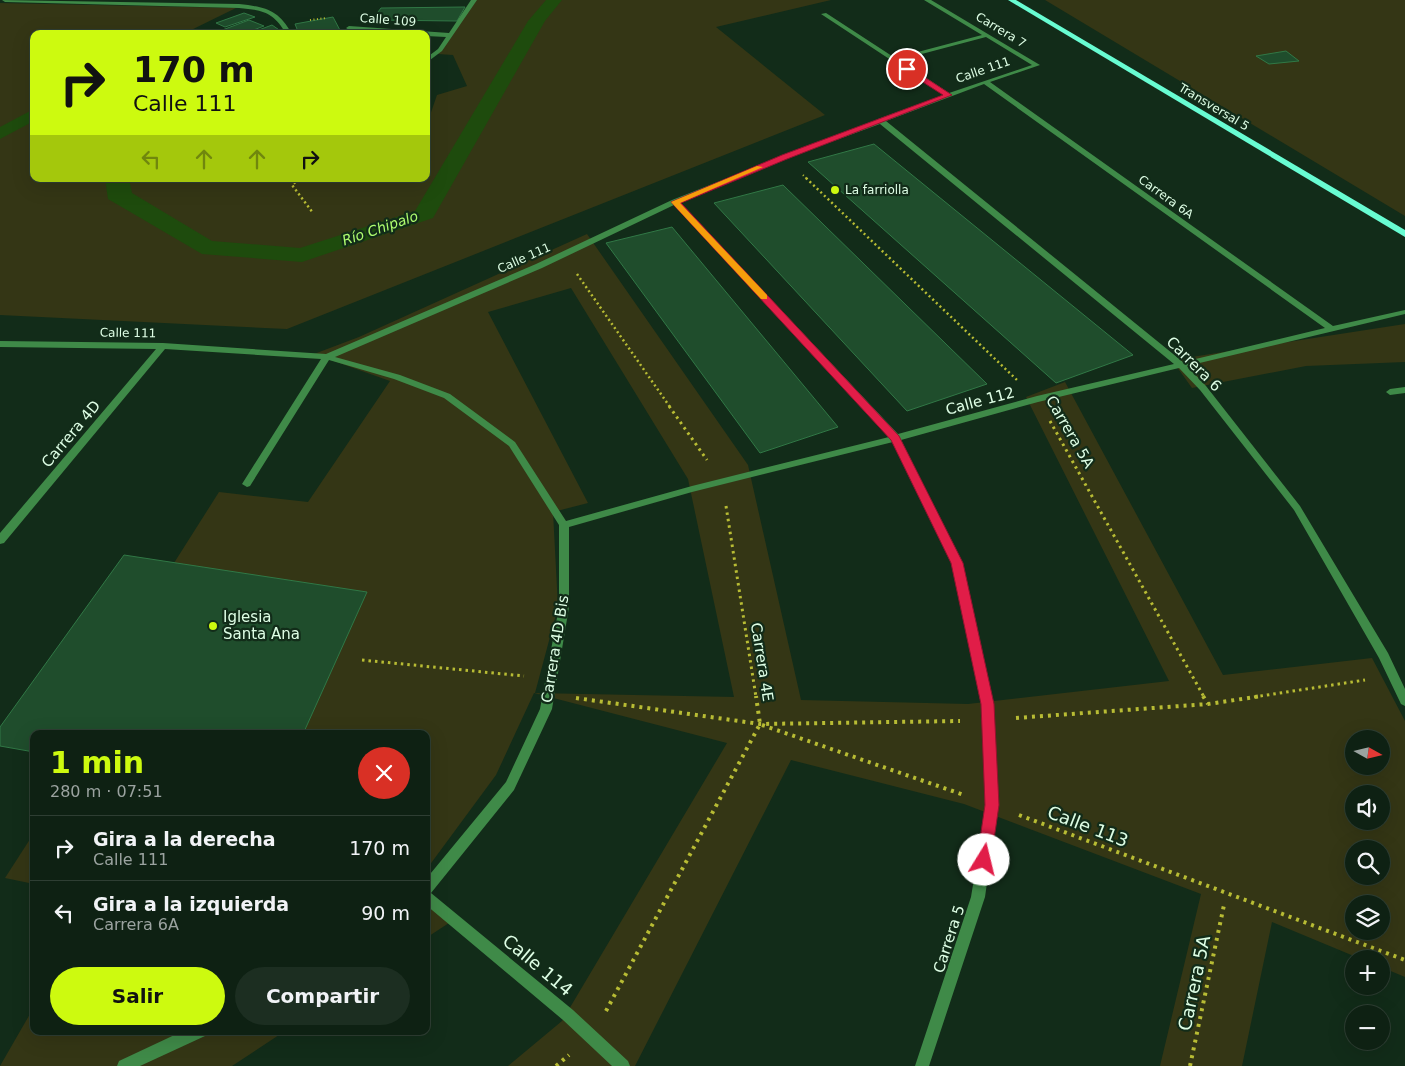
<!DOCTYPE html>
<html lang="es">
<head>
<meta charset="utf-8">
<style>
	:root { --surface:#0e2113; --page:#1c2e21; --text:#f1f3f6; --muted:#9ba3a0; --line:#2e3e33; --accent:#cdfa0f }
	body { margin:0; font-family:"DejaVu Sans",sans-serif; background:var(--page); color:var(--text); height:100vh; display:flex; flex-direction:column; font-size:19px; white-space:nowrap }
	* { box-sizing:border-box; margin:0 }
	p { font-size:16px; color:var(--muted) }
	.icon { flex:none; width:28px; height:28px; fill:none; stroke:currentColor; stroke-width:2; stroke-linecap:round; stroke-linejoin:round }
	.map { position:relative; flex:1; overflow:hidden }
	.side { position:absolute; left:30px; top:730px; width:400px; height:305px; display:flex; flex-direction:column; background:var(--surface); border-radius:10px; box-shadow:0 5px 20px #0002,0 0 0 1px var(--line) }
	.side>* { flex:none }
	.top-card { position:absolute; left:30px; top:30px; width:400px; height:152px; border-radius:10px; box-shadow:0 5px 20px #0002,0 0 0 1px var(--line); background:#cdfa0f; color:#111; overflow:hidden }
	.needle { width:32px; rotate:98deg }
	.controls { position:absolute; left:1345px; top:730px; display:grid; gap:10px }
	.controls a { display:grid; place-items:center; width:45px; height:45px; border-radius:50%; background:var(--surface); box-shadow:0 5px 20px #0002,0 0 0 1px var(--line); font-size:25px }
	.pin { position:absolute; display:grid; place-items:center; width:42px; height:42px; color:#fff; margin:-21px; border:2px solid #fff; border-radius:50%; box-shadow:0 1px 5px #0007 }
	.me { position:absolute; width:55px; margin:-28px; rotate:9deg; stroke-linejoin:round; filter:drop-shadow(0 0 4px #0008) }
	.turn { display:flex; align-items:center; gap:18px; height:105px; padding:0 20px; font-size:22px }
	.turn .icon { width:65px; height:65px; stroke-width:2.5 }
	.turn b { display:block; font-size:35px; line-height:42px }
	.lanes { display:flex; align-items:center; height:48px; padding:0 20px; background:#0003; justify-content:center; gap:25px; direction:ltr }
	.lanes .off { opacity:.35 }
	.round { display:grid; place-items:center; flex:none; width:52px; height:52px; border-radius:26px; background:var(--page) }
	.headline { display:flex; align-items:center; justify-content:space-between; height:85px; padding:0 20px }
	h1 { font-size:30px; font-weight:700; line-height:38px; color:var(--accent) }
	.button { display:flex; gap:10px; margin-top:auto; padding:10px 20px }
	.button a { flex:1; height:58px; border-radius:30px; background:var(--accent); color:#111; font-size:20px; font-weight:700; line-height:58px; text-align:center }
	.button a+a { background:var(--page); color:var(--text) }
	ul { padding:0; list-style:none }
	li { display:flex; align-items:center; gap:15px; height:65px; padding:0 20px; border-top:1px solid var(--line) }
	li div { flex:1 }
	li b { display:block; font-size:19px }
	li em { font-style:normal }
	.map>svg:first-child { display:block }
</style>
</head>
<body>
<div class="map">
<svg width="1405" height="1066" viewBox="0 0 1405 1066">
	<rect width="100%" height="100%" fill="#122c19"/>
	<g fill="#343615" fill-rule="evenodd">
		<path d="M476 0H831L716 27 825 115 287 329 0 315V3L236 8 183 34H34V179H426V127L437 95 467 86 453 55 438 54Z"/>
		<path d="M1045 0H1405V216Z"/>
		<path d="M587 234 748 465 801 700 968 704 1169 681 1026 397 1065 382 1223 675 1372 658 1405 721V977L1381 967V959H1361L1272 922 1242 1066H1160L1201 894 964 804 791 760 635 1066H508L562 1021 727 743 534 693 496 775 426 870V734H303L367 592 174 563 219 492 308 502 390 381 314 354 359 337ZM571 288 688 479 734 697 535 693 558 607 553 512 588 503 488 312ZM1354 739H1381V766H1354ZM1354 794H1381V821H1354ZM1354 849H1381V876H1354ZM1354 904H1381V931H1354Z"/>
		<path d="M1405 324V362L1306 366 1192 388 1172 360Z"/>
		<path d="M34 833V884L5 878Z"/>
		<path d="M426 899 452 921 426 938Z"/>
		<path d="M34 1007V1031H285L232 1066H0Z"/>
	</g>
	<g fill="#1e4b0d">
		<path d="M546 0H562L545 21 433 218 302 262 202 254 108 199 105 179H129L132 193 212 241 300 248 415 211 528 21Z"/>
		<path d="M34 109V121L0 139V127Z"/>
	</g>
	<g fill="#1f4d2c" stroke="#317846">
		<path d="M465 7 457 21 372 20 381 8Z"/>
		<path d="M244 13 255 17 225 27 216 23Z"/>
		<path d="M333 17 342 34H299L295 24Z"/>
		<path d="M249 20 264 26 251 31 256 34H221L217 32Z"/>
		<path d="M272 25 285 34H261L256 31Z"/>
		<path d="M1286 51 1299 61 1269 64 1256 56Z"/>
		<path d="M874 144 1133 355 1056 383 808 162Z"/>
		<path d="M783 185 987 384 907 411 714 203Z"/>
		<path d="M672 227 838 427 760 453 606 243Z"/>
		<path d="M124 555 367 592 303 734H34V752L0 746V727Z"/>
	</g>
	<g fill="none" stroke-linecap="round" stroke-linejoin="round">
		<g stroke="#b8bc34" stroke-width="2" stroke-dasharray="1 2.5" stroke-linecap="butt">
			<path d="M310 20 326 18"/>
			<path d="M803 175 807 179"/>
		</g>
		<g stroke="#b8bc34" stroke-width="2.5" stroke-dasharray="2 3" stroke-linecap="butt">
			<path d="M806 178 1017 380"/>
			<path d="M299 179 292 185 313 213"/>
			<path d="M577 274 670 407"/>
		</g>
		<g stroke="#b8bc34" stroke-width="3" stroke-dasharray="2.5 4" stroke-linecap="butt">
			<path d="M669 406 707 460"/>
			<path d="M1050 421 1204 697"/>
			<path d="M726 506 756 697"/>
			<path d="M362 660 524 676"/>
			<path d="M1254 697 1365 680"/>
		</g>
		<g stroke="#b8bc34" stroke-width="4" stroke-dasharray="3 5" stroke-linecap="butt">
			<path d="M1203 696 1208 704"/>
			<path d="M576 698 760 724 960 721"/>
			<path d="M1016 718 1208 704 1262 696"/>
			<path d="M762 725 964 795"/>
			<path d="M1019 815 1405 960"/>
			<path d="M606 1011 760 724 756 696"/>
			<path d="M556 1066 569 1055"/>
			<path d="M1190 1066 1224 905"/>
		</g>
		<path fill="#3f8a48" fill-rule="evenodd" d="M1405 387V393L1390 395 1386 392 1390 389Z"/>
		<g fill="#3f8a48" fill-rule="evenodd">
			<path d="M2 0 239 4C265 7 278 9 292 34H286C274 12 262 10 239 8L5 2Z"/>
			<path d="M471 0H477L442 51 426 63V58L438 49 446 37 426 36V34H400L349 30 346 28 349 26 449 33Z"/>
			<path d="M924 0H931L1040 65 990 82 1333 326 1405 310V314L1187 366 1206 386 1300 506 1388 653 1405 689V706L1401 704 1379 658 1294 510 1200 390 1179 368 1038 402 901 440 962 563 993 704 998 805 985 897 929 1066H915L971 897 986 805 981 704 952 563 893 442 692 492 569 527V607L552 709 514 790 431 893 573 1010 628 1061 630 1066H612L563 1020 426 905V879L506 782 540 709 559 607V525L509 446 444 398 394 379 329 360 250 486 247 487 242 484 321 359 165 349 4 543 0 544V533L156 349 0 347V341L163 343 326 354 536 264 672 200 783 156 877 120 878 119 944 95 821 14 826 13 895 58 982 35ZM986 37 1032 65 949 93 899 60ZM984 84 1325 328 1183 362 886 121ZM880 124 1174 364 1037 396 898 434 680 203 787 158ZM674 205 889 437 692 486 566 521 515 442 450 394 400 375 335 357 542 268Z"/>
			<path d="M183 1031H207L205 1036 140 1066H117L119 1061Z"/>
		</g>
		<path fill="#68fcd2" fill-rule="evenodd" d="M1008 0H1016L1405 230V237Z"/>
	</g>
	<path fill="#e11d48" stroke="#92132f" d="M904 67H909L952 95 787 159 681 203 899 436 963 563 994 704 999 805 991 860 989 865 984 867 979 865 977 860 985 805 981 704 951 563 891 440 671 202 782 155 943 95 904 70Z"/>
	<path fill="#f59e0b" d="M757 166 763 167 680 203 767 295V299H761L671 202Z"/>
	<g fill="#cdfa0f" stroke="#122c19" stroke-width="2">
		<circle cx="835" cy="190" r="5"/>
		<circle cx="213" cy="626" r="5"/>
	</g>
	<g text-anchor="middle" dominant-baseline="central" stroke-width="4.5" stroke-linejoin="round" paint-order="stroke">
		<g font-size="12" fill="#defee5" stroke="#122c19">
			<text transform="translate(388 20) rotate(4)">Calle 109</text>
			<text transform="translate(1001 30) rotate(31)">Carrera 7</text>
			<text transform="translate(983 70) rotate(-19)">Calle 111</text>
			<text transform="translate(1214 107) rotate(31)">Transversal 5</text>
			<text transform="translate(1166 197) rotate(36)">Carrera 6A</text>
			<text transform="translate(524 258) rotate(-24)">Calle 111</text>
			<text transform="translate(128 333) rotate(1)">Calle 111</text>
		</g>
		<g font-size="12" fill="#defee5" stroke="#122c19" text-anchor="start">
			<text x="845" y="190">La farriolla</text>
		</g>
		<g font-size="14" font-style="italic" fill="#aefc6f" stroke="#122c19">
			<text transform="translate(380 228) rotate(-19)">Río Chipalo</text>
		</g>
		<g font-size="15" fill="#defee5" stroke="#122c19">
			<text transform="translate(1194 364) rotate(45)">Carrera 6</text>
			<text transform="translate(980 401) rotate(-15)">Calle 112</text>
			<text transform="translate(1070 432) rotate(60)">Carrera 5A</text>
			<text transform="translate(71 434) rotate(-50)">Carrera 4D</text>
			<text transform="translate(555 649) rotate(-81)">Carrera 4D Bis</text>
			<text transform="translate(762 662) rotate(81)">Carrera 4E</text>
			<text transform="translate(949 939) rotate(-72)">Carrera 5</text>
		</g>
		<g font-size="15" fill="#defee5" stroke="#122c19" text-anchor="start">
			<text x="223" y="617">Iglesia<tspan x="223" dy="17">Santa Ana</tspan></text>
		</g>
		<g font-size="18" fill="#defee5" stroke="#122c19">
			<text transform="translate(1088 826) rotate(21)">Calle 113</text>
			<text transform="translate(538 965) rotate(40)">Calle 114</text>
			<text transform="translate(1194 983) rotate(-78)">Carrera 5A</text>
		</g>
	</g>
</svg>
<div class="controls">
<a><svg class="needle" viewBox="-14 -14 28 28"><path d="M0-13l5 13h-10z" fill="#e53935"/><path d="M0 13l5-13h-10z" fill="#9ba3a0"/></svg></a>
<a><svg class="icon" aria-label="sound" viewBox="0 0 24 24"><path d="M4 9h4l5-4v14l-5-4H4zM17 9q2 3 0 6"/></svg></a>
<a><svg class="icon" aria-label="search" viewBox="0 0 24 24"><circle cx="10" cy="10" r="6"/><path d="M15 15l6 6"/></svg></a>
<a><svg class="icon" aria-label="layers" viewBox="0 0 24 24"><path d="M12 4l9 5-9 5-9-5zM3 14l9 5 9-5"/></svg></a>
<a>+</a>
<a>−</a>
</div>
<div class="pin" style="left:907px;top:69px;background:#d93025"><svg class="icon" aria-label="arrive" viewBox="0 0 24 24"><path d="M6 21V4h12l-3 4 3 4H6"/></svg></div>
<svg class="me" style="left:984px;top:860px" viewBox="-20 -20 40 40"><circle r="19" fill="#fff"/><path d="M0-13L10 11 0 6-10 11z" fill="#e11d48"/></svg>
<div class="top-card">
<div class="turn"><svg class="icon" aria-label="right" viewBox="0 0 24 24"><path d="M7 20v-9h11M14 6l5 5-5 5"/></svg><div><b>170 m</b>Calle 111</div></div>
<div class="lanes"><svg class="icon off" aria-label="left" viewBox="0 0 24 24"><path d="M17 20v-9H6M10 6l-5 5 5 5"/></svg><svg class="icon off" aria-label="ahead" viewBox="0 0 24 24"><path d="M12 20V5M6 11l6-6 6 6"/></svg><svg class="icon off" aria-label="ahead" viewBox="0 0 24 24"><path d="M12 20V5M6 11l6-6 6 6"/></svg><svg class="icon" aria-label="right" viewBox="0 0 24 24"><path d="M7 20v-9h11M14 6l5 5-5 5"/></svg></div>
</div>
<section class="side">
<div class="headline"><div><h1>1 min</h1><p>280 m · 07:51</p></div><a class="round" style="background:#d93025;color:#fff"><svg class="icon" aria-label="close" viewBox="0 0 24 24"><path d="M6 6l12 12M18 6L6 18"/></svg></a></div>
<ul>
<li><svg class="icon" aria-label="right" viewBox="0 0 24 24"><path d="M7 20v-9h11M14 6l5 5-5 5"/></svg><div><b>Gira a la derecha</b><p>Calle 111</p></div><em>170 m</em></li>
<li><svg class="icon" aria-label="left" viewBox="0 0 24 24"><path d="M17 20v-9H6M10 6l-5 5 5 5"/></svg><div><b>Gira a la izquierda</b><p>Carrera 6A</p></div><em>90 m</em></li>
</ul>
<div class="button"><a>Salir</a><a>Compartir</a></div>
</section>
</div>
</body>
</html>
